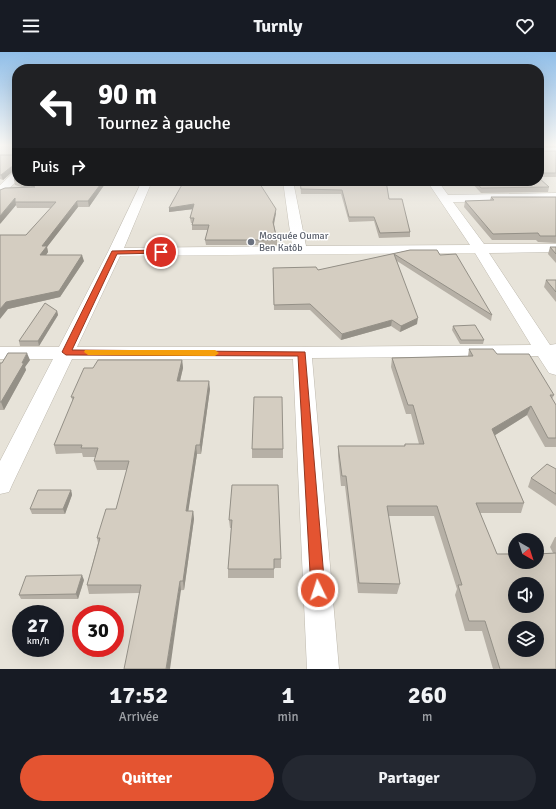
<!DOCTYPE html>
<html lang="fr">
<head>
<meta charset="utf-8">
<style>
	:root { --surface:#171b24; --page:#242831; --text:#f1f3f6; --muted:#9ea1a6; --accent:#e45431 }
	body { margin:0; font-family:Signika,sans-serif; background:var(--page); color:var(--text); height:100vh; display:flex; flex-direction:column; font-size:15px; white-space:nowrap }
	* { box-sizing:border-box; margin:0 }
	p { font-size:13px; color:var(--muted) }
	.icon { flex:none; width:22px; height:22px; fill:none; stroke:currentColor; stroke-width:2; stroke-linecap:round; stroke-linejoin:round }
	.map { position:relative; height:617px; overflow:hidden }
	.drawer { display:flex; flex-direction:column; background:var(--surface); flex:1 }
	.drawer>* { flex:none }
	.top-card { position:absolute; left:12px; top:12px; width:532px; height:122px; border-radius:16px; box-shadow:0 4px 16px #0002; background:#202124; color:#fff; overflow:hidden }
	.needle { width:26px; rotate:141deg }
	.buttons { position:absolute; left:508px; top:481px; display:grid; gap:8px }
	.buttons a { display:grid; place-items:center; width:36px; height:36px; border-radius:50%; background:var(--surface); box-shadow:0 4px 16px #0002; font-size:20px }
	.speed { position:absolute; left:12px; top:553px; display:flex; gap:8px; font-size:20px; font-weight:700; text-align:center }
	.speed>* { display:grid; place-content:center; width:52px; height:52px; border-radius:50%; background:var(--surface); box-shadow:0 4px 16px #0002; line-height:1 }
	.speed small { font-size:10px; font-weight:400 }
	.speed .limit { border:6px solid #d22; background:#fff; color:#111 }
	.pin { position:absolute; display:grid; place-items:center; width:34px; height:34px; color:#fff; margin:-17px; border:2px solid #fff; border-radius:50%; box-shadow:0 1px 4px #0007 }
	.me { position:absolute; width:44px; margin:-22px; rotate:356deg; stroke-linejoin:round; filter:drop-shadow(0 0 3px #0008) }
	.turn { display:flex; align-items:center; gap:14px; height:84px; padding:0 20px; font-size:18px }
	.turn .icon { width:52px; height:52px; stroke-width:2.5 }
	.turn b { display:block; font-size:28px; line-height:34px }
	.then { display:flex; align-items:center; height:38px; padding:0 20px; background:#0003; gap:8px; font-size:15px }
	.eta { display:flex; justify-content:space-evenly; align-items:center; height:68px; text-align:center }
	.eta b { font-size:24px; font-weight:700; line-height:28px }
	.cta { display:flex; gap:8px; margin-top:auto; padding:8px 20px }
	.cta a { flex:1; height:46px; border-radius:24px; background:var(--accent); color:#fff; font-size:16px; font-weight:700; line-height:46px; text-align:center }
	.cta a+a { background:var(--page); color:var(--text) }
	header { display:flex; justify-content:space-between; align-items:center; height:52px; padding:0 20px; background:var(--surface); font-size:18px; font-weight:700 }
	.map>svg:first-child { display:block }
</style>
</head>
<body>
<header><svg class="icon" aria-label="menu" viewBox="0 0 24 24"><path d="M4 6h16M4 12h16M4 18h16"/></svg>Turnly<svg class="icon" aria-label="heart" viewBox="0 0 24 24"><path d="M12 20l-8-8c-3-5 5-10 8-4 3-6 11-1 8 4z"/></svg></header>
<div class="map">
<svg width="556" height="617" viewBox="0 0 556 617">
	<rect width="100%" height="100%" fill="#f3f1ea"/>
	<path fill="#e7e3d9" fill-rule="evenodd" d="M0 93H17V129H539V93H556V617H0ZM515 488H537V510H515ZM515 532H537V554H515ZM21 562H55V596H21ZM81 562H115V596H81ZM515 576H537V598H515Z"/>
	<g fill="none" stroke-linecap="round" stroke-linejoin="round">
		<defs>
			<g id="street">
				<rect x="539" y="96" width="17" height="6"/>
				<path d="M17 120V129L4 141 0 142V133L13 121Z"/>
				<path d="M142 129H152L124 196 292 194 283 129H293L306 194 470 193 427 129H438L448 143 556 141V149L453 150 484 192H556V200L489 201 550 293 556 292V323L549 321 538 304 312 306 339 617H307L293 307H72L12 433 9 440 0 442V409L53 307H0V295H59L108 200ZM475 201 531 293 302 295H77L120 204Z"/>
			</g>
		</defs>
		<use href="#street" stroke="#beb9ae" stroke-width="1"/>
		<use href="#street" fill="#fff" fill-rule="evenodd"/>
	</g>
	<g fill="#b6b0a6">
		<rect x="539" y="93" width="17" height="2"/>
		<path d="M539 98 540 99H556V125H539Z"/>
		<path d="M0 103H16L17 119 12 120 3 128 0 127Z"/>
		<path d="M14 128 17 129H107L89 155H78L47 195 48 200 46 203 84 209 60 245 8 257 26 183 51 156H17L16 153 0 172 22 135 15 133Z"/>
		<path d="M184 129 276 161 274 173 277 188V193H206L205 188 208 178H192V173L193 171H191L190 166 193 157 169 160V156Z"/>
		<path d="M300 129H386L389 147 410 180V185L379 186 374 169 349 170 341 142H301Z"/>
		<path d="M470 129H539L549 135 548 140 481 141Z"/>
		<path d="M491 145H556V191L538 190 536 188H492L464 155 465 149 490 148Z"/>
		<path d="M550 195H556V211L548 202Z"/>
		<path d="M410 198 440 203 492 263 491 269 397 209 417 272 400 280 391 274 341 288 310 258H274L273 216 318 218Z"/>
		<path d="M546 228H556V250L544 235Z"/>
		<path d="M57 259 58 263 39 294H20L19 289Z"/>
		<path d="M453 274 484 288 483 292H460L452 278Z"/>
		<path d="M469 297 497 302 554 343 552 347 556 353V395H545L527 363 495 383 524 451 521 461H480L497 502 553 501 550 495 555 485H556V617H493L482 579H465L455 543 457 537 434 464H388L400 532 397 542 358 541 345 434H341L338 404V394H404L405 392H419L411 362H406L391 315 392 306 468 304Z"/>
		<path d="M30 308 25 315 26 318 4 358H0V311Z"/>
		<path d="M182 308 183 316 180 329 210 337 201 402H197L188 459H193L194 467 184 538 139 541 89 542 87 533 98 491 97 486 116 457 127 418H97L94 409 96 405H83L82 401 56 402 54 393 73 349 71 345 93 316Z"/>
		<rect x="252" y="397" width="31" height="9"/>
		<path d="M556 417V454L528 435 531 426Z"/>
		<path d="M232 433 281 507V516H274V526H228V517L231 476H230L229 468Z"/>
		<path d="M71 438 72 443 65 462H32L30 457Z"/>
		<path d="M84 528 78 547H21L19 543Z"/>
	</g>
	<g fill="#949087">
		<path d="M17 114V119L12 120 3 128 1 123 11 115Z"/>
		<path d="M103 129H107L89 155 88 149Z"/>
		<path d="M15 146 16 153 0 172V164Z"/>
		<path d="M77 149 78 155 47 195 48 200 42 209 40 203 42 194Z"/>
		<path d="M194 152V157L169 160V156Z"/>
		<path d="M276 157V161L273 175V170Z"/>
		<path d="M82 203 84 209 60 245 8 257 0 267V257L6 250Z"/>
		<path d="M57 259 58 263 39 294 38 289Z"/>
		<path d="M418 266 417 272 400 280 401 274Z"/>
		<path d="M392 268 391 274 341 288 342 282Z"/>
		<path d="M27 301 30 308 25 315 26 318 4 358 1 350 22 311Z"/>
		<path d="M182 308 183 316 178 337 177 329Z"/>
		<path d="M209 329 210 337 201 402 200 393Z"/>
		<path d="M531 354 527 363 489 387 492 377Z"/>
		<path d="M196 393 197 402 187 468 186 459Z"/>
		<path d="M71 438 72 443 65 462 63 457Z"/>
		<path d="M193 459 194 467 184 538 183 529Z"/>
		<path d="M82 523 84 528 78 547 76 542Z"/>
		<path d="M180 529 181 538 170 617H166Z"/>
	</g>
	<g fill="#d4cdc1" stroke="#949087" fill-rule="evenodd">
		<path d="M539 98 540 99H556V121H539Z"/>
		<path d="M17 99V121V114L11 115 1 123H0V103H16Z"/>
		<path d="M17 124V129L14 128Z"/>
		<path d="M539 126 549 135 481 136 475 129H539Z"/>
		<path d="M17 129H103L88 149H77L42 194H47L40 203H82L59 239 6 250 0 257V183H26L56 150H15V146L0 164V138L5 136 35 135Z"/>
		<path d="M184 129H258L276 157 273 170 277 188H205L209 173H192L194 166H190L194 152 169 156Z"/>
		<path d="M300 129H386L389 147H402L410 180 380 181 374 165H349L342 138 301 137Z"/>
		<path d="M491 145H556V184H540L538 181 493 182 465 149 494 148Z"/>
		<path d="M550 195H556V202Z"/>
		<path d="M410 198H437L440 203 456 202 492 263 394 202 418 266 401 274 392 268 342 282 310 252 274 253 273 216 316 215 318 218Z"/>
		<path d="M546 228H556V240Z"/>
		<path d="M45 251 57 259 38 289H19Z"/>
		<path d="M475 273 484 288H461L453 274Z"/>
		<path d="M469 297H493L497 302H529L554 343H550L556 353V386H548L531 354 492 377 524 451H476L497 502H515V510H537V502L556 501V617H500L485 569H469L458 533H462L437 454H387L400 532 359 531 346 424H342L338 394H405V392H424L413 353H408L392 306 473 304ZM515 532H537V554H515ZM515 576H537V598H515Z"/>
		<path d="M8 301H27L22 311H24L1 350H0V311H2Z"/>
		<path d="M98 308H182L177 329H209L200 393H196L186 459H193L183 529H180L166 617H124L141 533H87L100 486H97L106 457H116L129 409H94L98 396H81L82 393H54L74 345H71L84 316H93Z"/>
		<path d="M254 345H282L283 397H252Z"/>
		<path d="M547 412 556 417V442L531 426Z"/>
		<path d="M232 433H278L281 507H274V517H228L232 468H229Z"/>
		<path d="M38 438H71L63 457H30Z"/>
		<path d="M82 523 76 542 19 543 26 524Z"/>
	</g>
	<linearGradient id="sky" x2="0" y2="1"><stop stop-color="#90bee8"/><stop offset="0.52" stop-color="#faf9f6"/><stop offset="1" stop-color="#faf9f6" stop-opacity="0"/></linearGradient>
	<rect width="556" height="179" fill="url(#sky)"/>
	<path fill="#e45431" stroke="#943720" d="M161 198 163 199V201L117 202 72 298 305 300 325 538 323 543 318 544 313 543 311 538 298 304 66 303 62 300 112 199Z"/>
	<path fill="#f59e0b" d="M85 298H215L219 301 215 304 88 303 84 300Z"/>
	<circle fill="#6b7280" stroke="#fff" stroke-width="1.5" cx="251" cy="190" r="4"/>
	<g text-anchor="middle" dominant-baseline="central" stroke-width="3" stroke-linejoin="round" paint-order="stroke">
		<g font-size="10" fill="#5b616d" stroke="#fff" text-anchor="start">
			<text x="259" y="184">Mosquée Oumar<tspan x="259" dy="12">Ben Katôb</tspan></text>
		</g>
	</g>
</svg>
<div class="buttons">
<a><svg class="needle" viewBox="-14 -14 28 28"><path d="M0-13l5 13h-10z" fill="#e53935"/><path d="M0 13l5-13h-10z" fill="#9ea1a6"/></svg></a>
<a><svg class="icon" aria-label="sound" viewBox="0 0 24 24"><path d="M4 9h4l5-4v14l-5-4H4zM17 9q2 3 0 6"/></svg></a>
<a><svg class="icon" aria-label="layers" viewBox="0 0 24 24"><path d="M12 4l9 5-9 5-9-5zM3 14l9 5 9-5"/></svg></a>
</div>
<div class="speed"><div>27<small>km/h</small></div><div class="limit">30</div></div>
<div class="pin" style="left:161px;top:200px;background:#d93025"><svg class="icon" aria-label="arrive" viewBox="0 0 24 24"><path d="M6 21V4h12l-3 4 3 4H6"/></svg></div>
<svg class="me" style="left:318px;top:538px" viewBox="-20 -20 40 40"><circle r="17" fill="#e45431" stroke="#fff" stroke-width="3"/><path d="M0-11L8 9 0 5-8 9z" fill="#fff"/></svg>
<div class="top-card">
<div class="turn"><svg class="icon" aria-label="left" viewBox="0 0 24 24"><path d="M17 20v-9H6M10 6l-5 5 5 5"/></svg><div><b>90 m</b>Tournez à gauche</div></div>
<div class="then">Puis<svg class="icon" aria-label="right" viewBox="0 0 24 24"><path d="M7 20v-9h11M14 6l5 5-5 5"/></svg></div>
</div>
</div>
<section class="drawer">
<div class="eta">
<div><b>17:52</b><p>Arrivée</p></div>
<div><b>1</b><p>min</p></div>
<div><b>260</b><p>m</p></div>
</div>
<div class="cta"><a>Quitter</a><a>Partager</a></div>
</section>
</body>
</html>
